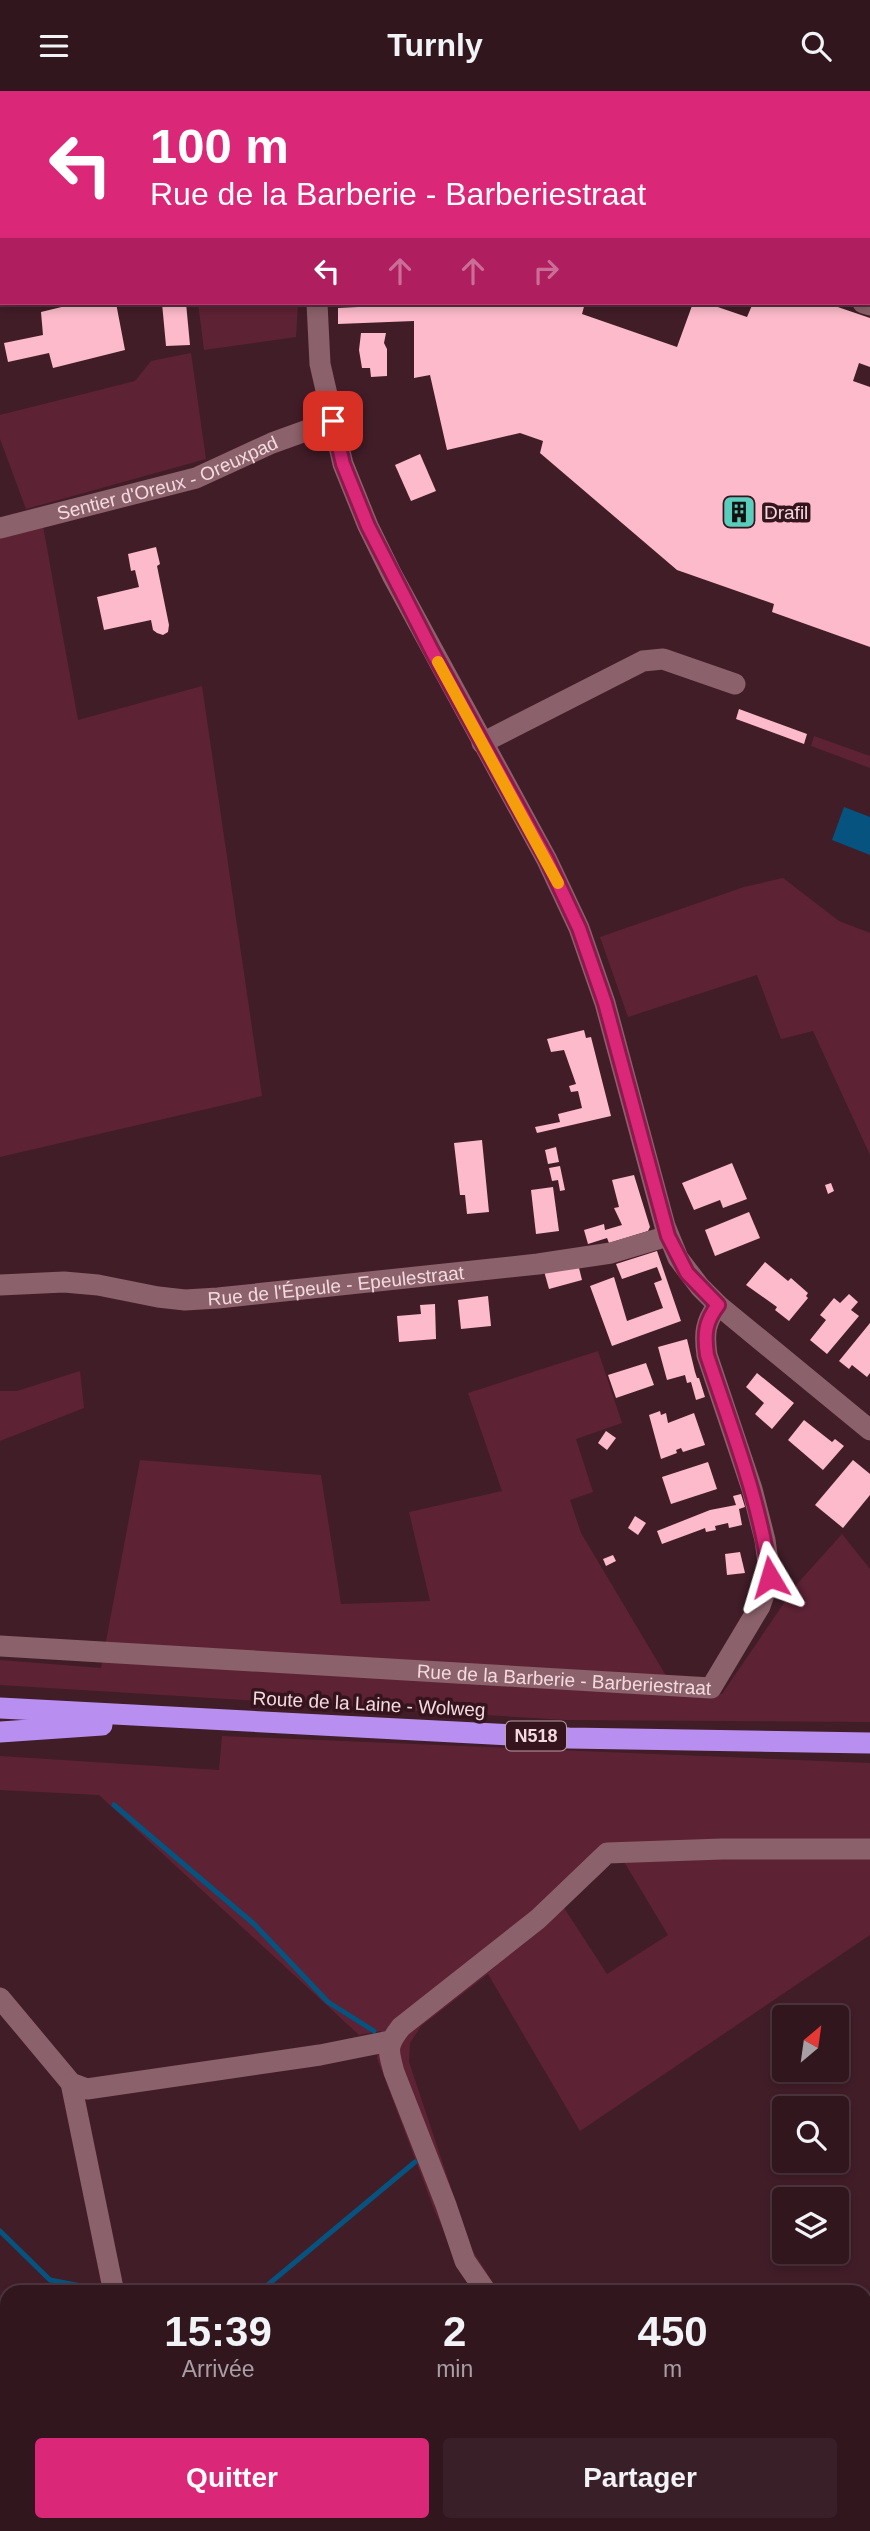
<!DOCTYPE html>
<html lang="fr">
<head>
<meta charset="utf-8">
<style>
	:root { --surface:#31161e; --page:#391f27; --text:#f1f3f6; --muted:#a89fa4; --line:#4c353c; --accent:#db2777 }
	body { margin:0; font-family:Arial,sans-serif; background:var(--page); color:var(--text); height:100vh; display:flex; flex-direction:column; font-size:26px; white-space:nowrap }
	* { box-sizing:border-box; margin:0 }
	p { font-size:23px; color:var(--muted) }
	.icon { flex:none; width:38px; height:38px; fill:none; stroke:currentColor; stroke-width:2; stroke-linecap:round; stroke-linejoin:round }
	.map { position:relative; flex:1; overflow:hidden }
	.panel { position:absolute; left:0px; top:2194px; width:872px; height:247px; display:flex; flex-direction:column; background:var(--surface); border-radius:21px 21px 0 0; box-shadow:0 4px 10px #0003,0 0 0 2px var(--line) }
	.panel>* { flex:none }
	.hud { position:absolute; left:0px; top:0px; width:872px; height:214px; box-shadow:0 4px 10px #0003,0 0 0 2px var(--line); background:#db2777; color:#fff; overflow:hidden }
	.needle { width:46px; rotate:29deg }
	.tools { position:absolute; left:772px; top:1914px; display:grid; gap:14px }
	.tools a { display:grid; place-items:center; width:77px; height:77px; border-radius:7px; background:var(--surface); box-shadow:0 4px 10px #0003,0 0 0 2px var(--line); font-size:35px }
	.pin { position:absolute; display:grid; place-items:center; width:60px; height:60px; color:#fff; margin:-30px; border-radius:14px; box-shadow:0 4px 10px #0006 }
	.me { position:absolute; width:77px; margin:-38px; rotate:353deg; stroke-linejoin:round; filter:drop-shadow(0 0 5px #0008) }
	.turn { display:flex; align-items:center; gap:24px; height:147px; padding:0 35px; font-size:32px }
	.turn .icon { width:91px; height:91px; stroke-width:2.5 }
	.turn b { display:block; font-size:49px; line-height:60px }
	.lanes { display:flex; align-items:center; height:66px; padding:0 35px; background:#0003; justify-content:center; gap:35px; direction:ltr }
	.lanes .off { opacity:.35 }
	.eta { display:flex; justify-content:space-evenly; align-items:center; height:119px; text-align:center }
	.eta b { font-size:42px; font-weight:600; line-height:49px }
	.action { display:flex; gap:14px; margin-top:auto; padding:14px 35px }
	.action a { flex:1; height:80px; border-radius:7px; background:var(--accent); color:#fff; font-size:28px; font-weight:600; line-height:80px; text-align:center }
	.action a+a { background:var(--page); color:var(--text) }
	header { display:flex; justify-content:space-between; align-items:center; height:91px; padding:0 35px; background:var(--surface); font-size:32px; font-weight:600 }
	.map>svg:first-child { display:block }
</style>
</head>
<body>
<header><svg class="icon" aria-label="menu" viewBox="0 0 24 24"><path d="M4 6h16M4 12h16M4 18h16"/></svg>Turnly<svg class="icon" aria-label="search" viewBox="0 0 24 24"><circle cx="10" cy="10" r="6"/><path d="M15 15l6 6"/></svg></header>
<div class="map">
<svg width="870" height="2440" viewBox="0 0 870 2440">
	<rect width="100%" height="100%" fill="#411d28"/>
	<g fill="#5e2235" fill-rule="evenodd">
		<path d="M0 0H183V2H2L0 176Z"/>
		<path d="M381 0H870V199V2Z"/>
		<path d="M198 212H298L296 246 204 259Z"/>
		<path d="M191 262 206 368 26 418 0 348V324L135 290 151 270Z"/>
		<path d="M43 435 78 629 202 595 262 1005 0 1066V446Z"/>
		<path d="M814 645 870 665V677L811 655Z"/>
		<path d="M783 787 839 830 870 842V1064L813 940 781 948 757 884 628 926 600 846 744 796Z"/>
		<path d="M598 1260 622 1332 576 1348 593 1401 570 1409 581 1442 678 1605 722 1603 797 1493 842 1443 870 1478V1631L566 1629 0 1594V1569L101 1577 140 1369 321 1384 341 1513 430 1510 409 1421 502 1400 468 1302Z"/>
		<path d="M80 1280 84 1317 0 1350V1300H17Z"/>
		<path d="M222 1645 870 1672V1844L580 2040 488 1883 421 1935 410 1952 409 1971 471 2157 499 2201H473L435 2121 377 1967 381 1940 359 1944 99 1704 0 1699V1665L219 1679ZM599 1755 623 1769 668 1844 607 1883 557 1806Z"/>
		<path d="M7 2363V2434H90L84 2440H0V2371Z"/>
		<path d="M258 2434H296L297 2440H259Z"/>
	</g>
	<path fill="#06537f" d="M844 716 870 726V764L832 749Z"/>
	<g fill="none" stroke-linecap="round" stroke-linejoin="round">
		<g stroke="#06537f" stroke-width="5">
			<path d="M114 1714 254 1833 328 1911 374 1940"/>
			<path d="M0 2140 50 2189 108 2200"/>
			<path d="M258 2202 415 2071"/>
			<path d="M277 2434V2440"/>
		</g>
	</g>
	<g fill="#fcbaca">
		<path d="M78 212H116L125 259 53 277 49 262 8 271 4 252 43 244 41 221Z"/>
		<path d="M162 212H186L190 254 166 255Z"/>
		<path d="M438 212H585L582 223 677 256 693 212H706L747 226 753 212H826L870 227V276L859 272 853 290 870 296V556L772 521 774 513 677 479 540 362 543 350 520 342 447 359 430 284 414 287V230L338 233V217Z"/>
		<path d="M361 242H386L384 252 387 258V285L371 286 370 277H362L359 259Z"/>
		<path d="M420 363 436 400 411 410 395 374Z"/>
		<path d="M156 456 160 473 157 475 169 534 168 541 163 544 157 542 153 539 151 529 104 539 97 506 139 496 135 479 131 480 128 463Z"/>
		<path d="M739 618 807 643 804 653 736 628Z"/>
		<path d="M584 939 586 947 591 946 611 1025 537 1042 535 1036 560 1031 558 1023 582 1017 578 1000 571 1001 569 995 576 993 564 959 551 961 547 948Z"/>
		<path d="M482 1049 489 1121 467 1123 465 1104H460L454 1052Z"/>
		<path d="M556 1056 559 1071 548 1073 545 1059Z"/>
		<path d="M732 1072 747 1108 723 1117 720 1109 694 1119 682 1092Z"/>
		<path d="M560 1075 565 1099 560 1100 558 1089 552 1090 549 1077Z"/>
		<path d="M634 1084 650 1136 648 1140 609 1152 607 1147 588 1153 584 1139 604 1133 605 1139 622 1134 614 1117 619 1116 612 1089Z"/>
		<path d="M831 1092 834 1100 828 1103 825 1094Z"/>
		<path d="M553 1096 559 1140 536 1143 531 1099Z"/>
		<path d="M749 1121 760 1147 715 1165 705 1139Z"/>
		<path d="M657 1160 681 1230 612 1255 590 1195 614 1186 627 1230 663 1217 654 1192 662 1189 657 1176 622 1188 616 1173Z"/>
		<path d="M765 1171 788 1190 791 1187 808 1202 806 1205 808 1207 789 1230 775 1219 777 1216 746 1194Z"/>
		<path d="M578 1173 582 1189 549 1198 544 1180Z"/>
		<path d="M849 1203 858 1211 851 1219 859 1225 827 1263 810 1249 826 1229 820 1224 834 1207 840 1212Z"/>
		<path d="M488 1205 491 1235 461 1238 458 1209Z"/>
		<path d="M435 1213 436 1248 399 1251 397 1225 421 1223 420 1214Z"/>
		<path d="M870 1232V1282L867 1286 852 1274 849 1278 839 1270Z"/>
		<path d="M687 1248 695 1281 697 1287H699L705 1306 696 1309 691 1291 687 1292 685 1284 667 1289 658 1256Z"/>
		<path d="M646 1272 654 1294 616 1307 608 1284Z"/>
		<path d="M757 1282 794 1312 772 1338 755 1323 764 1312 746 1296Z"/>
		<path d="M660 1320 661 1324 666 1322 668 1332 694 1322 705 1354 683 1361 681 1357 676 1359 677 1362 661 1368 649 1324Z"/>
		<path d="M804 1329 832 1351 835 1348 844 1355 823 1379 788 1349Z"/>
		<path d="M606 1340 616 1347 607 1359 598 1352Z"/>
		<path d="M853 1369 870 1383V1404L843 1437 815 1414Z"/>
		<path d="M708 1371 717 1398 671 1413 662 1386Z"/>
		<path d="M741 1403 745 1416 739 1418 742 1434 729 1437 728 1432 715 1435 716 1439 706 1441 705 1437 700 1439 662 1453 657 1440 710 1419 736 1414 733 1405Z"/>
		<path d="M635 1425 646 1432 638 1444 628 1437Z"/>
		<path d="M740 1461 745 1482 727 1484 725 1463Z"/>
		<path d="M613 1464 616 1470 606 1475 603 1468Z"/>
	</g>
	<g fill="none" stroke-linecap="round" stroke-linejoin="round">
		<g stroke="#8b616b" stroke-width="21">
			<path d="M319 2V0"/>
			<path d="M317 212 320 273 343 373 368 435 392 484 547 769 579 837 605 912 665 1135 678 1167 700 1196 718 1214 870 1339"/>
			<path d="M863 212 870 214"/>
			<path id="s1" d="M0 437 196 387 272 352 333 330"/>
			<path d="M482 652 643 570 663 568 735 593"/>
			<path id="s2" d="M0 1194 64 1191 98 1194 158 1206 185 1209 218 1207 538 1173 611 1162 668 1145"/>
			<path id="s3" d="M0 1555 711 1597 760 1515 770 1486 765 1449 752 1398 707 1264C704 1243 705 1231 718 1214"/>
			<path d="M0 1907 71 1992 87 1998 320 1964 390 1950"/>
			<path d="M71 1992 114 2202"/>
			<path d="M487 2202 465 2170 446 2114 394 1981C388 1959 386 1955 401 1936L538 1828 607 1762 722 1758H870"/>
			<path d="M550 2440 551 2434"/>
		</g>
		<g stroke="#b88ff0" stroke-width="21">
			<path d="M0 1617 569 1647 870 1652"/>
			<path d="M0 1641 102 1634"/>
		</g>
	</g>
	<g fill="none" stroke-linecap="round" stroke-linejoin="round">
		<defs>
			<path id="route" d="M333 330 343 373 368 435 432 560 547 769 579 837 605 912 668 1145 687 1182 718 1214C705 1231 704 1243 707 1264 731 1337 760 1409 770 1486"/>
		</defs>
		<use href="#route" stroke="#8e194d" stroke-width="18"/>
		<use href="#route" stroke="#db2777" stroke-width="12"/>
		<path stroke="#f59e0b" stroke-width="12" d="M438 571 558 792"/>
	</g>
	<defs>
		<symbol id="building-square" viewBox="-11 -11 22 22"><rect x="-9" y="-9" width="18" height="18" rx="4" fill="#5acebd" stroke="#36141e"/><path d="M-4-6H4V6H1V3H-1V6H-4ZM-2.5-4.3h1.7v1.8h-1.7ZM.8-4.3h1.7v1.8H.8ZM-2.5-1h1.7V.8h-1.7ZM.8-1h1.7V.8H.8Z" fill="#111"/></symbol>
	</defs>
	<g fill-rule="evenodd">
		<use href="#building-square" x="720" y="402" width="38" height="38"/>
	</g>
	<g text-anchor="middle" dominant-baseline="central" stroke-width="7" stroke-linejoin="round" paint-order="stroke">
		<rect fill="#36141e" stroke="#ba9fa6" stroke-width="2" x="506" y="1630.5" width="60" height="29" rx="5"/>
		<g font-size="18" font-weight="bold" fill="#f3dae0">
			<text x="536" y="1645">N518</text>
		</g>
		<g font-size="19" fill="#f3dae0" stroke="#36141e">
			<text stroke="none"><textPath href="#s1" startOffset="175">Sentier d'Oreux - Oreuxpad</textPath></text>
			<text stroke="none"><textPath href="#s2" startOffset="338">Rue de l'Épeule - Epeulestraat</textPath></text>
			<text stroke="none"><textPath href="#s3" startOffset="565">Rue de la Barberie - Barberiestraat</textPath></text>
			<text transform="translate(369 1613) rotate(3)">Route de la Laine - Wolweg</text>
		</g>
		<g font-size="19" fill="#f3dae0" stroke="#36141e" text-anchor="start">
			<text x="764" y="421">Drafil</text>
		</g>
	</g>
</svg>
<div class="tools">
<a><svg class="needle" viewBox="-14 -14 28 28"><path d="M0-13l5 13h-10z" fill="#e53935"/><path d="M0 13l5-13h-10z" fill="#a89fa4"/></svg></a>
<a><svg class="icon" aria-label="search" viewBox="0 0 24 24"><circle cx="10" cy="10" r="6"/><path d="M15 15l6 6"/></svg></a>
<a><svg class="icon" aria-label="layers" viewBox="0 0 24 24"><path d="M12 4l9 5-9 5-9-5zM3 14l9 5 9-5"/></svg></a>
</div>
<div class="pin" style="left:333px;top:330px;background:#d93025"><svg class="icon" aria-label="arrive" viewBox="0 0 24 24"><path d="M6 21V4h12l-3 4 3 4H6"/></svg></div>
<svg class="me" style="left:770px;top:1486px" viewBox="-20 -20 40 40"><path d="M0-17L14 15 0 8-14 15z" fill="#db2777" stroke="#fff" stroke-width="4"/></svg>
<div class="hud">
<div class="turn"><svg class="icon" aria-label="left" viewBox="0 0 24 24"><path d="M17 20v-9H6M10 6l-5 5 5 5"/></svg><div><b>100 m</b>Rue de la Barberie - Barberiestraat</div></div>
<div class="lanes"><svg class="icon" aria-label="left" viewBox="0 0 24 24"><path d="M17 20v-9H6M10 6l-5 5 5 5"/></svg><svg class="icon off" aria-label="ahead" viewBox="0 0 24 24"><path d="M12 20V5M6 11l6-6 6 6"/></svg><svg class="icon off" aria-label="ahead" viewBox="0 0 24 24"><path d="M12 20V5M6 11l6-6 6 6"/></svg><svg class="icon off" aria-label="right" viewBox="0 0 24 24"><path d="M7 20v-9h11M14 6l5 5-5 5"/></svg></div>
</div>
<section class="panel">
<div class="eta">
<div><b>15:39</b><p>Arrivée</p></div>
<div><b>2</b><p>min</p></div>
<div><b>450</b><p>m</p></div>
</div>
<div class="action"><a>Quitter</a><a>Partager</a></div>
</section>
</div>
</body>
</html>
